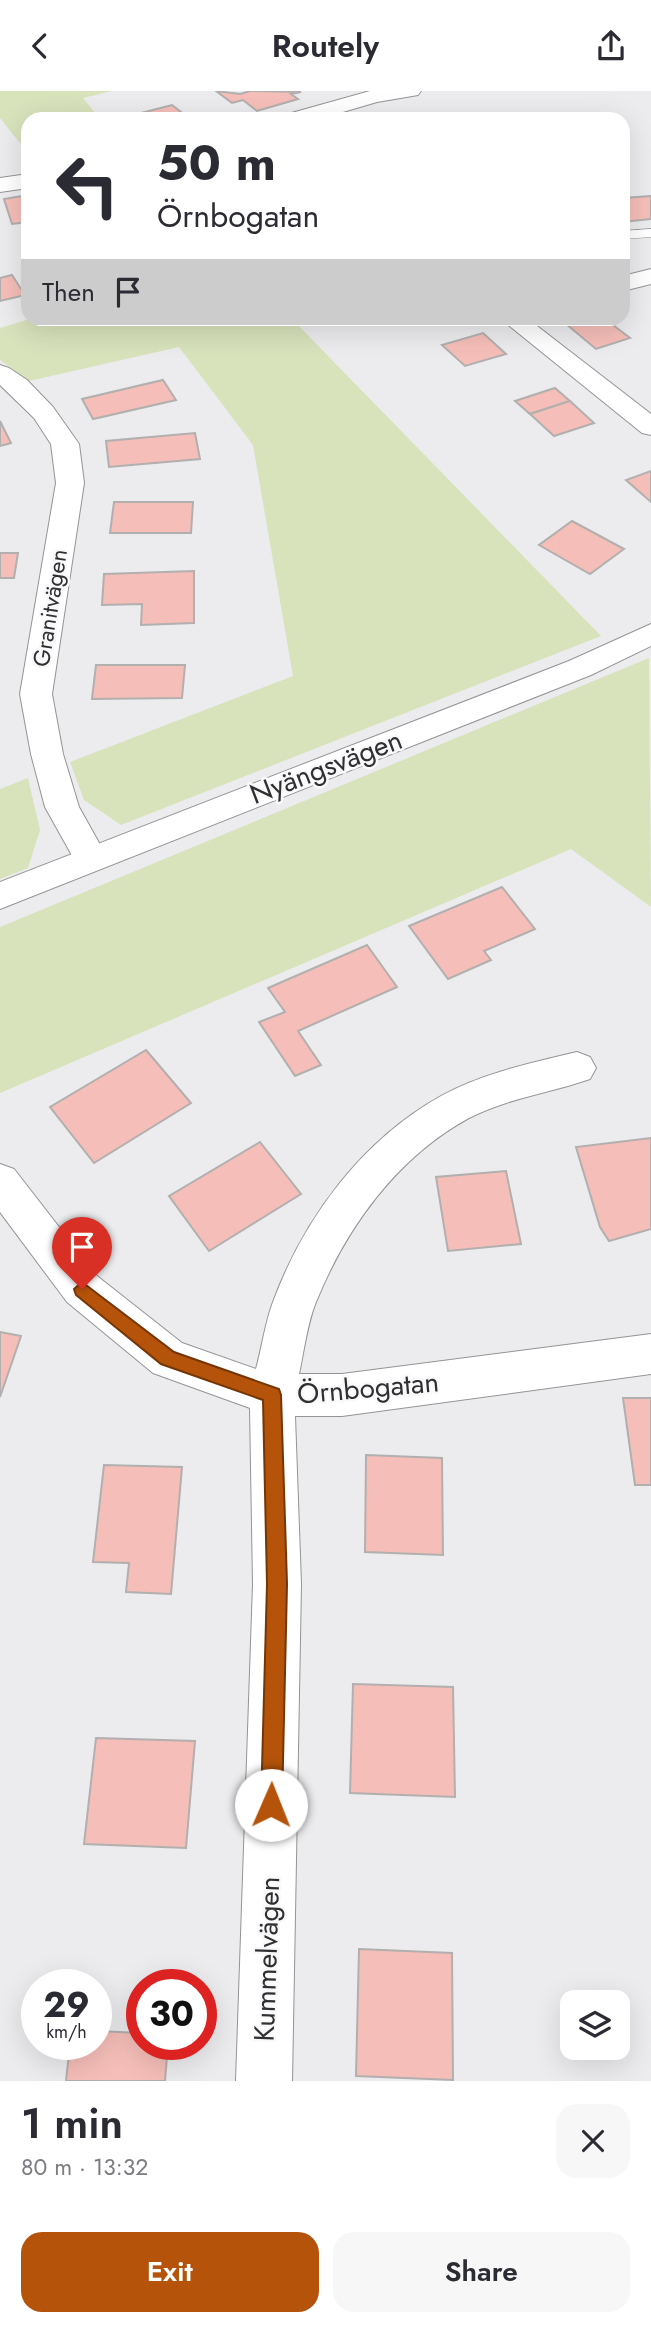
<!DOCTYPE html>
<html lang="en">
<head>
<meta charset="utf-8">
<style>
	:root { --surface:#fff; --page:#f7f7f7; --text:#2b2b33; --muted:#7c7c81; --accent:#b45309 }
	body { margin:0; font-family:Jost,sans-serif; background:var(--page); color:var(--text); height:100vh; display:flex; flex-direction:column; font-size:26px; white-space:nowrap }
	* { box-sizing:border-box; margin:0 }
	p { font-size:23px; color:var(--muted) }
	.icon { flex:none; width:38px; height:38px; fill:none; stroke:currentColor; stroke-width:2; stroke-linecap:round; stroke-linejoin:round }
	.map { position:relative; height:1990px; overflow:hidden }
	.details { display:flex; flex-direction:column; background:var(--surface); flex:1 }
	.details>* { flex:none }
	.banner { position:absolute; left:21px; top:21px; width:609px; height:214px; border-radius:21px; box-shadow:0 7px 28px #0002; background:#fff; color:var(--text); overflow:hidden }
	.tools { position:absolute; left:560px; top:1899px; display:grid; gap:14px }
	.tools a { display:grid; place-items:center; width:70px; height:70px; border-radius:14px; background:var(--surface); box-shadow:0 7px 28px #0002; font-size:35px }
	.speed { position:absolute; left:21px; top:1878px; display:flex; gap:14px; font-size:35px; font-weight:700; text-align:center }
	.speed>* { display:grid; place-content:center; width:91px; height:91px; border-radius:50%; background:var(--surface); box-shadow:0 7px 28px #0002; line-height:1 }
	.speed small { font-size:18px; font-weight:400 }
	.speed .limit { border:10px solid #d22; background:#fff; color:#111 }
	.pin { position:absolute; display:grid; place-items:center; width:60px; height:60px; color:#fff; margin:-72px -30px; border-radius:50% 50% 50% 0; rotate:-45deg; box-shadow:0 0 7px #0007 }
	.pin .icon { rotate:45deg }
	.me { position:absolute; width:77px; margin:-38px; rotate:1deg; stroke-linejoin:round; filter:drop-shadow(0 0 5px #0008) }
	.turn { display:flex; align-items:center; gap:24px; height:147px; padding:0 21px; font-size:32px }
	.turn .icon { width:91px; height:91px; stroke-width:2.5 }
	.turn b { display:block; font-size:49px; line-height:60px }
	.then { display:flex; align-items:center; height:66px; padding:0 21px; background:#0003; gap:14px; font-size:26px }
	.round { display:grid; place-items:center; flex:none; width:74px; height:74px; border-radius:21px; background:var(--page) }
	.summary { display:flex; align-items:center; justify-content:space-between; height:119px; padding:0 21px }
	h1 { font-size:42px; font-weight:600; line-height:52px }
	.primary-button { display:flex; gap:14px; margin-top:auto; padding:14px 21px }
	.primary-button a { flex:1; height:80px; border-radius:21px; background:var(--accent); color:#fff; font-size:28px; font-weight:600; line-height:80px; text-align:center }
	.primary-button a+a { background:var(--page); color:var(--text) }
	header { display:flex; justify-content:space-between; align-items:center; height:91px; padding:0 21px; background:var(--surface); font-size:32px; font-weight:600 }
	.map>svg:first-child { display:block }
</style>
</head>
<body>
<header><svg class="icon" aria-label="back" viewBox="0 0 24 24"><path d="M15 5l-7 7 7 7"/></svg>Routely<svg class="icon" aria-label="share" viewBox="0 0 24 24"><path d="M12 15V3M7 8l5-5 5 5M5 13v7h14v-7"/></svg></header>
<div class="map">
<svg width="651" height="1990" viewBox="0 0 651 1990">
	<rect width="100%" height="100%" fill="#ececee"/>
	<g fill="#d8e2bb">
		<path d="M0 0H112L83 7 100 28H28V62L0 27Z"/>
		<path d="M30 228H292L601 545 121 734 84 709 70 671 293 585 253 354 179 256 29 290 0 269V237Z"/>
		<path d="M649 567 651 816 571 758 0 1002V836Z"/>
		<path d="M28 687 40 739 28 777 0 788V698Z"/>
	</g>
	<g fill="#f6beb8" stroke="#b2afaf" stroke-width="2">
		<path d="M216 0 240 3 250 0 301 1 291 3 298 8 257 20 243 9 232 12Z"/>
		<path d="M172 14 190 28H143L137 23Z"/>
		<path d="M556 24 559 28H505Z"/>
		<path d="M28 104V131L12 133 4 108Z"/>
		<path d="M651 105V128L623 131V107Z"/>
		<path d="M12 184 25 204 0 210V187Z"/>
		<path d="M583 228H605L630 247 596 258 566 233Z"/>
		<path d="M483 242 506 263 465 275 442 254Z"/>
		<path d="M163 289 176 309 93 328 82 308Z"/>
		<path d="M555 297 570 310 530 323 515 310Z"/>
		<path d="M570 310 594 332 554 345 530 323Z"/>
		<path d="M0 330 11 352 0 355Z"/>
		<path d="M195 342 200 368 109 376 106 350Z"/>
		<path d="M651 380V411L626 389Z"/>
		<path d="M114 411H193L191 442H110Z"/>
		<path d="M572 430 624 458 590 483 539 454Z"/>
		<path d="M0 462H18L14 487H0Z"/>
		<path d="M194 480V532L141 534 142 513 102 514 104 483Z"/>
		<path d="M96 574H185L182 607 92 608Z"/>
		<path d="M502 796 535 838 484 860 491 869 448 888 409 835Z"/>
		<path d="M367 854 397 896 298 940 321 974 295 985 259 931 285 921 268 897Z"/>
		<path d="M146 959 191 1012 94 1072 50 1016Z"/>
		<path d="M651 1047V1138L609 1150 600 1136 576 1056Z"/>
		<path d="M260 1051 301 1103 209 1160 169 1105Z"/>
		<path d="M506 1080 521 1153 448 1160 436 1086Z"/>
		<path d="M0 1241 21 1245 0 1306Z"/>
		<path d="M623 1307H651V1394H635Z"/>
		<path d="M366 1364 442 1367 443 1464 365 1461Z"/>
		<path d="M104 1374 182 1376 171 1503 126 1501 129 1472 93 1471Z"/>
		<path d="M353 1593 453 1596 455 1706 350 1702Z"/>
		<path d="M96 1647 195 1650 186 1757 84 1753Z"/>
		<path d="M359 1858 452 1862 453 1989 356 1985Z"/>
		<path d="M96 1940 142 1942V1953H168L165 1990H66L70 1953H96Z"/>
	</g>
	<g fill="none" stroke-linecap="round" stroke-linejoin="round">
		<defs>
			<path id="lane" d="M651 138V146L623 148V140Z"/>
			<g id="street">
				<path d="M370 0H421L418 4 377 11 319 28H285L288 23Z"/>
				<path d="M28 83V97L0 101V87Z"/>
				<path d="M651 178V193L623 200V185Z"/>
				<path d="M501 228H528L651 323V344L642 342Z"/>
				<path d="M0 274 9 277 27 289 53 316 79 353 84 392 52 603 63 663 79 716 108 768 103 777 91 781 79 777 45 716 31 663 20 603 56 392 51 353 34 327 0 294Z"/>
				<path d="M577 961 590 966 596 977 590 988C550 1002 508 1007 469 1027 397 1066 346 1137 316 1211 307 1233 304 1260 299 1283H342L651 1243V1283L342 1325H295L301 1493 292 1990H236L253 1493 250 1317 153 1282 67 1211 0 1121V1073L14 1078 97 1185 182 1252 256 1278C262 1256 265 1232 273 1211 304 1127 362 1049 441 1005 483 982 531 972 577 961Z"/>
			</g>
			<path id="secondary" d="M651 533V555L591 584 0 818V791L569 570Z"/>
		</defs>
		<use href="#lane" stroke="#949496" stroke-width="1"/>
		<use href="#street" stroke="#949496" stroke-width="2"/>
		<use href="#secondary" stroke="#949496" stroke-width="2"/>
		<use href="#lane" fill="#fff" fill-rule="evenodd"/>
		<use href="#street" fill="#fff" fill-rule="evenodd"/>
		<use href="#secondary" fill="#fff" fill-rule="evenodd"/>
	</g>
	<path fill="#b45309" stroke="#753606" stroke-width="2" d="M82 1191 174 1261 279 1298 281 1304 287 1493 282 1714 279 1721 271 1724 264 1721 261 1714 267 1493 263 1309 161 1273 76 1204 74 1198Z"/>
	<g text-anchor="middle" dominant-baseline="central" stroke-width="5" stroke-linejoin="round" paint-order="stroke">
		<g font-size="23" fill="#303031" stroke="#f9f9fb">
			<text transform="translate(50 517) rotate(-81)">Granitvägen</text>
		</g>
		<g font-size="28" fill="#303031" stroke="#f9f9fb">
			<text transform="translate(326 676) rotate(-21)">Nyängsvägen</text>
			<text transform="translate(368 1297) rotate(-5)">Örnbogatan</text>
			<text transform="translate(267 1868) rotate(-88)">Kummelvägen</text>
		</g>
	</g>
</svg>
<div class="tools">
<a><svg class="icon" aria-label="layers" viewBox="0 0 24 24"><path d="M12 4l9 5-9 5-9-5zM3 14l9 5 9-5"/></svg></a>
</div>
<div class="speed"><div>29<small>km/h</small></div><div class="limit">30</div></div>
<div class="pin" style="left:82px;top:1198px;background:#d93025"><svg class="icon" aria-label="arrive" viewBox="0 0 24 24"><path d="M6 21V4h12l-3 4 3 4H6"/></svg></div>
<svg class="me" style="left:271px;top:1714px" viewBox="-20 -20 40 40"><circle r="19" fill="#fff"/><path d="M0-13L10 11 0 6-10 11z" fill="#b45309"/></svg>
<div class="banner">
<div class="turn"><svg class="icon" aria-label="left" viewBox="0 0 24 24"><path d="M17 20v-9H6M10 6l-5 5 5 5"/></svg><div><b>50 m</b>Örnbogatan</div></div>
<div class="then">Then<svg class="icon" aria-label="arrive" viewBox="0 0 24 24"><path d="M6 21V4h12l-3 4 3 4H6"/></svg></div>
</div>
</div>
<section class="details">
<div class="summary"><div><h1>1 min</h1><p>80 m · 13:32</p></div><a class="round"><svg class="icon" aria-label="close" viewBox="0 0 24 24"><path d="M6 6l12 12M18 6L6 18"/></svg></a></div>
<div class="primary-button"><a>Exit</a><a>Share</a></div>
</section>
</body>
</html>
